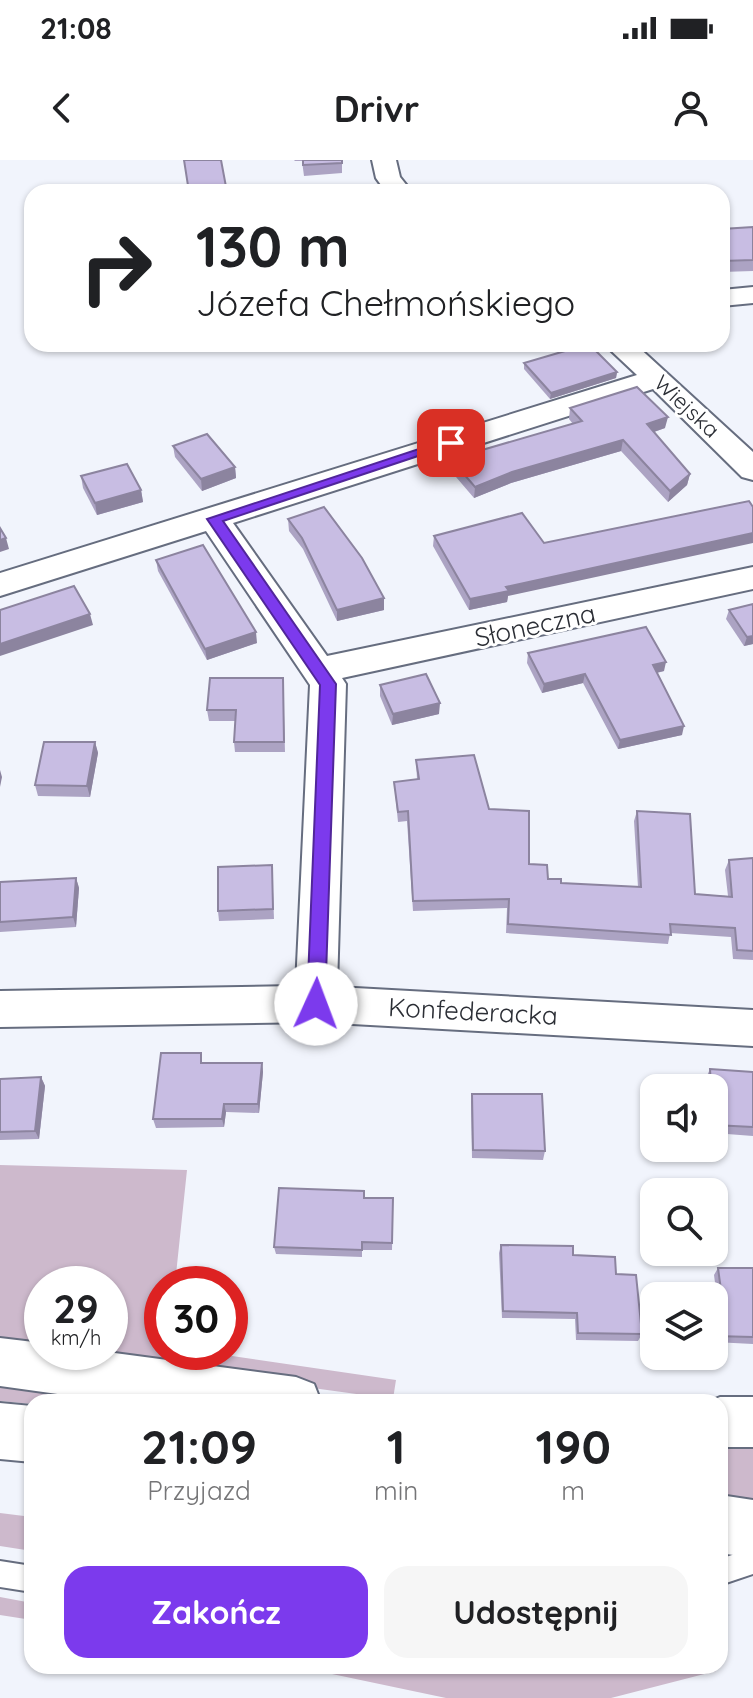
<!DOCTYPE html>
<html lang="pl">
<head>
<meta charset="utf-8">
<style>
	:root { --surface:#fff; --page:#f6f6f6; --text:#202124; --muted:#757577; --accent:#7c3aed }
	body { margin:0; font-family:Quicksand,sans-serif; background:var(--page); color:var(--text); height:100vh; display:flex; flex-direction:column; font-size:30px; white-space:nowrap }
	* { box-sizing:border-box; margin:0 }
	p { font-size:26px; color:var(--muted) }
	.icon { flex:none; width:44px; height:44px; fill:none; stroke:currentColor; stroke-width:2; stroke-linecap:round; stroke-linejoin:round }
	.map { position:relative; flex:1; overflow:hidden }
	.drawer { position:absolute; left:24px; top:1234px; width:704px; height:280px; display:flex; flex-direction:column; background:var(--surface); border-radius:24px; box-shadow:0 2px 6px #0004 }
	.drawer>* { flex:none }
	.hud { position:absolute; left:24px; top:24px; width:706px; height:168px; border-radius:24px; box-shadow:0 2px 6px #0004; background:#fff; color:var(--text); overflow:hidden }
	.controls { position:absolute; left:640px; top:914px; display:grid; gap:16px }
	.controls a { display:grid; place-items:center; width:88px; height:88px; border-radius:16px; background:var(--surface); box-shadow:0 2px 6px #0004; font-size:40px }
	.speed { position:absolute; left:24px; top:1106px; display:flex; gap:16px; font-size:40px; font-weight:700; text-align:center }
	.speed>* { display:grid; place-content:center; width:104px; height:104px; border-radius:50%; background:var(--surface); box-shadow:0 2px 6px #0004; line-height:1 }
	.speed small { font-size:20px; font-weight:400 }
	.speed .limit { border:12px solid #d22; background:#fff; color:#111 }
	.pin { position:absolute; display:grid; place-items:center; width:68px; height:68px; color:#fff; margin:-34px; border-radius:16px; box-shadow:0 4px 12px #0006 }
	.me { position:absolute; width:88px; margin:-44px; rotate:2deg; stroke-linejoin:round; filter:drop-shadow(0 0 6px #0008) }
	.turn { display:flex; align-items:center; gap:28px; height:168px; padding:0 40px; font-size:36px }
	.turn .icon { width:104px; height:104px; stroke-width:2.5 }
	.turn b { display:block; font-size:56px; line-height:68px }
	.eta { display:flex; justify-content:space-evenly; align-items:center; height:136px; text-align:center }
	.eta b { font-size:48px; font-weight:700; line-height:56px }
	.primary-button { display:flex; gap:16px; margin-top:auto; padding:16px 40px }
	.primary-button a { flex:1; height:92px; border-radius:24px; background:var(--accent); color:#fff; font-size:32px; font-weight:700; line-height:92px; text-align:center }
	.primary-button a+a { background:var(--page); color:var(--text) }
	.status { display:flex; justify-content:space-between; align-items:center; height:56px; padding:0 40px; background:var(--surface); direction:ltr }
	.status svg { height:22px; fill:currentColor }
	header { display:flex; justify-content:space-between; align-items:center; height:104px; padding:0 40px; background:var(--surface); font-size:36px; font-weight:700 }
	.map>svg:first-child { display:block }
</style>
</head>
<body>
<div class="status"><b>21:08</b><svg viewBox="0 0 49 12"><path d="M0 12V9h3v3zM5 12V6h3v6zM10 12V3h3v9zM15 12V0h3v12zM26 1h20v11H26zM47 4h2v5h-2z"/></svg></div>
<header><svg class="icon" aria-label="back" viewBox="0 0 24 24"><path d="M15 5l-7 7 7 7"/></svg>Drivr<svg class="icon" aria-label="person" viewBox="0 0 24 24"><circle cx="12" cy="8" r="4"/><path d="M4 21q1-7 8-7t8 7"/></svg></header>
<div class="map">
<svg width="753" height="1538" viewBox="0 0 753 1538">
	<rect width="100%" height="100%" fill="#f1f4fc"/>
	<g fill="#cdb9cc">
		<path d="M0 1005 187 1010 175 1124H162V1192H205L396 1220 393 1239 47 1192H110V1124H42V1191L0 1186Z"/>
		<path d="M0 1220 169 1242 32 1244 0 1241Z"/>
		<path d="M720 1280H753V1340L720 1336Z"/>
		<path d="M0 1353 32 1357V1391L0 1386Z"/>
		<path d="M0 1437 32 1443V1460L0 1455Z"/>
		<path d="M294 1506H603C640 1511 676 1506 713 1506L716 1511 611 1538H446Z"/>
	</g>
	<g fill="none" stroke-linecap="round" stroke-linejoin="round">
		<defs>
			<g id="lane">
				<path d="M753 1388V1414L720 1425V1399Z"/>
				<path d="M0 1401 32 1406V1432L0 1427Z"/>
			</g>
			<g id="street">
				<path d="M372 0H396L400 17 412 32H386L376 18Z"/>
				<path d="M753 127V143L722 146V130Z"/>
				<path d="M604 184H635L753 292V320L742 317 653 229 233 363 327 496 753 407V429L342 518 346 524 337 827 753 850V886L316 862 0 867V831L296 826 310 525 206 371 0 436V413L637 215Z"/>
				<path d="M0 1178 42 1183V1192H107L296 1217 314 1224 321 1242H115L0 1226Z"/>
				<path d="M720 1237H753V1287H720V1242H708Z"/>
			</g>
			<g id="secondary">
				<path d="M0 1243 32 1246V1302L0 1299Z"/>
				<path d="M720 1335 753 1340V1398L720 1393Z"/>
			</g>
		</defs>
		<use href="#lane" stroke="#666d7f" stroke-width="4"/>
		<use href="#street" stroke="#666d7f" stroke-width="4"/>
		<use href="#secondary" stroke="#666d7f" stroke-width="4"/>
		<use href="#lane" fill="#fff" fill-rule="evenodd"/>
		<use href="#street" fill="#fff" fill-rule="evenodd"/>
		<use href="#secondary" fill="#fff" fill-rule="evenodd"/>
	</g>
	<g fill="#aca3c3">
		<path d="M294 0H342V13L304 16 302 1H295Z"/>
		<path d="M753 67V111L722 112V69Z"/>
		<path d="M524 203 617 212 616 218 550 239 524 209Z"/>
		<path d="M570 248 665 268 654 272 690 314 687 325 668 342 621 291 511 323 474 338 450 310 451 299 573 264 569 259Z"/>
		<path d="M173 286 235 307 236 318 202 331 175 297Z"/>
		<path d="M81 316 141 330 143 342 97 355 83 328Z"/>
		<path d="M288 359 384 450 337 461 303 389 289 371Z"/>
		<path d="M434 376 508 436 507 442 469 450 433 386Z"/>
		<path d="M156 400 257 483 207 500 158 411Z"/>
		<path d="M729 450 753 484 744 486 726 459Z"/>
		<path d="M528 493 664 511 657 513 682 575 618 589 583 523 542 533 527 503Z"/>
		<path d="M283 518 285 592H235L234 582 235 561H209L207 550Z"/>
		<path d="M380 525 439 554 392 565 380 536Z"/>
		<path d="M95 582 98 593 90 637 38 636 35 625Z"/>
		<path d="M416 600 489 649 529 704 548 719 561 723 638 727 634 661 637 651 695 734 728 736 725 710 729 700 753 698V800L733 799 731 777 670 773 668 784 506 773 507 748 413 751 407 661 398 662 394 622 417 619Z"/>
		<path d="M272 705 274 759 219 761 218 751Z"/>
		<path d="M76 718 79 728 76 767 0 772V722Z"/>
		<path d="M203 903H262L263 912 259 953 226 952 224 967 156 968 153 959Z"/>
		<path d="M710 909 753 912V976L714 973V928H707L706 918Z"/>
		<path d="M41 917 45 926 39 979 0 980V919Z"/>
		<path d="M472 934 545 991 543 1000 472 998 471 942Z"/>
		<path d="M364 1038H393L392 1090H362V1097L276 1094 274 1087Z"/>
		<path d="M501 1085 573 1095 616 1114 642 1174 638 1181 576 1180 575 1159 502 1158 499 1093Z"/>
		<path d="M718 1108H753V1184L714 1182V1136H700L704 1129 716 1130 714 1115Z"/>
	</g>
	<g fill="#8c849f">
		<path d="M617 212 616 218 550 239 551 233Z"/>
		<path d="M668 257 665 268 645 275 647 264Z"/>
		<path d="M623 280 621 291 511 323 474 338 475 327 512 312Z"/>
		<path d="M235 307 236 318 202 331 201 319Z"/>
		<path d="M690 314 687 325 668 342 670 331Z"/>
		<path d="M141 330 143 342 97 355 95 343Z"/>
		<path d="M753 373V383L508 436 507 442 469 450 470 439 506 427Z"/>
		<path d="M6 378 9 389 0 392V380Z"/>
		<path d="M384 438V450L337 461V450Z"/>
		<path d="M90 454 93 465 0 496V484Z"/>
		<path d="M256 472 257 483 207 500 205 489Z"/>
		<path d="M753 476V484L744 486 747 477Z"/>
		<path d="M666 502 664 511 650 514 653 505Z"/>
		<path d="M585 514 583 523 542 533 544 524Z"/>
		<path d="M440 543 439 554 392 565 393 554Z"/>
		<path d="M684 566 682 575 618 589 620 580Z"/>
		<path d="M95 582 98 593 90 637 87 626Z"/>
		<path d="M0 610 2 617 0 627Z"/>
		<path d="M76 718 79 728 76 767 73 757Z"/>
		<path d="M262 903 263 912 259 953 258 944Z"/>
		<path d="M41 917 45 926 39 979 35 971Z"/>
		<path d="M224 944 226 952 224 967 222 959Z"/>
	</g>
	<g fill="#c8bde3" stroke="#8c849f" stroke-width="2">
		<path d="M184 0H221L227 32H189Z"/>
		<path d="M303 0H342V3L303 5Z"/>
		<path d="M753 67V100L722 101V69Z"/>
		<path d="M589 184 617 212 551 233 524 203Z"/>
		<path d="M637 227 668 257 647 264 690 314 670 331 623 280 512 312 475 327 451 299 582 261 570 248Z"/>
		<path d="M207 274 235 307 201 319 173 286Z"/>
		<path d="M127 304 141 330 95 343 81 316Z"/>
		<path d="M749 341 753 347V373L506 427 509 431 470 439 434 376 522 353 544 383Z"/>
		<path d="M324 347 362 398 384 438 337 450 302 378 288 359Z"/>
		<path d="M0 368 6 378 0 380Z"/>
		<path d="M203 385 256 472 205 489 156 400Z"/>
		<path d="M74 426 90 454 0 484V450Z"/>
		<path d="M753 444V476L747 477 729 450Z"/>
		<path d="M646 467 666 502 653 505 684 566 620 580 585 514 544 524 528 493Z"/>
		<path d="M426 514 440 543 393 554 380 525Z"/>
		<path d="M210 518H283L284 582H234L236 550H207Z"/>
		<path d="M44 582H95L87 626 35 625Z"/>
		<path d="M474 595 489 649 529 651V704L547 705 548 719H561V723L641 727 637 651 690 654 695 734 732 737 729 700 753 698V791L737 790 735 768 670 764 671 775 508 764 509 739 413 741 408 651 398 652 394 622 419 619 416 600Z"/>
		<path d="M272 705 273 749 218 751V707Z"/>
		<path d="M76 718 73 757 0 762V722Z"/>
		<path d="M161 893H201V903H262L258 944H224L222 959H153Z"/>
		<path d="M710 909 753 912V967L714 965V928H711Z"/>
		<path d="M41 917 35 971 0 972V919Z"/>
		<path d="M472 934H542L545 991 473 990Z"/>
		<path d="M279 1028 364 1031V1038H393L392 1083 362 1082V1090L274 1087Z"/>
		<path d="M501 1085 573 1086V1095L615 1097 616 1114 636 1115 642 1174 578 1173 577 1153 503 1151Z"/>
		<path d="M718 1108H753V1177L714 1176V1136H705L704 1129 721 1130Z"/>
	</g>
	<path fill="#7c3aed" stroke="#51269a" stroke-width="2" d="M446 280 457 283 223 361 336 524 325 844 316 852 307 844 320 525 207 359Z"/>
	<g text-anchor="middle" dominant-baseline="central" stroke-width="6" stroke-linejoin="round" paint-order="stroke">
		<g font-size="22" fill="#2b2e35" stroke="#fff">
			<text transform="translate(687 246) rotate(43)">Wiejska</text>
		</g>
		<g font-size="26" fill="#2b2e35" stroke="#fff">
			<text transform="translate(535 465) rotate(-12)">Słoneczna</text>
			<text transform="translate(473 851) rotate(3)">Konfederacka</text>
		</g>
	</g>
</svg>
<div class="controls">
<a><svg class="icon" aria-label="sound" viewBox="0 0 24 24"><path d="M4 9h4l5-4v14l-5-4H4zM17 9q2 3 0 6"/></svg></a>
<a><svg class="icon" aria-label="search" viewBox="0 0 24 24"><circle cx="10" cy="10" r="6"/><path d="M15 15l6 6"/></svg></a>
<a><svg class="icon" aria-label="layers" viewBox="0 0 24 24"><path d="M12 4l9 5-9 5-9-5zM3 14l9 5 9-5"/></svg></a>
</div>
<div class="speed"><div>29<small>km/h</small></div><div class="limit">30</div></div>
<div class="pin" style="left:451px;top:283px;background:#d93025"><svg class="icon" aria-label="arrive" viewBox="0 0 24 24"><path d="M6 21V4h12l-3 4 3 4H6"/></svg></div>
<svg class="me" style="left:316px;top:844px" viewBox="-20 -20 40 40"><circle r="19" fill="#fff"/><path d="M0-13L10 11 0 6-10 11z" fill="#7c3aed"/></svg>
<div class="hud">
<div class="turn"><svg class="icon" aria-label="right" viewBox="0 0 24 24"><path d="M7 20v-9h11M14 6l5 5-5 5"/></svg><div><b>130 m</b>Józefa Chełmońskiego</div></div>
</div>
<section class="drawer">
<div class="eta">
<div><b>21:09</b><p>Przyjazd</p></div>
<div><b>1</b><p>min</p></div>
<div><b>190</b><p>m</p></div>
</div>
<div class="primary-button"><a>Zakończ</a><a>Udostępnij</a></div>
</section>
</div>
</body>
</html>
